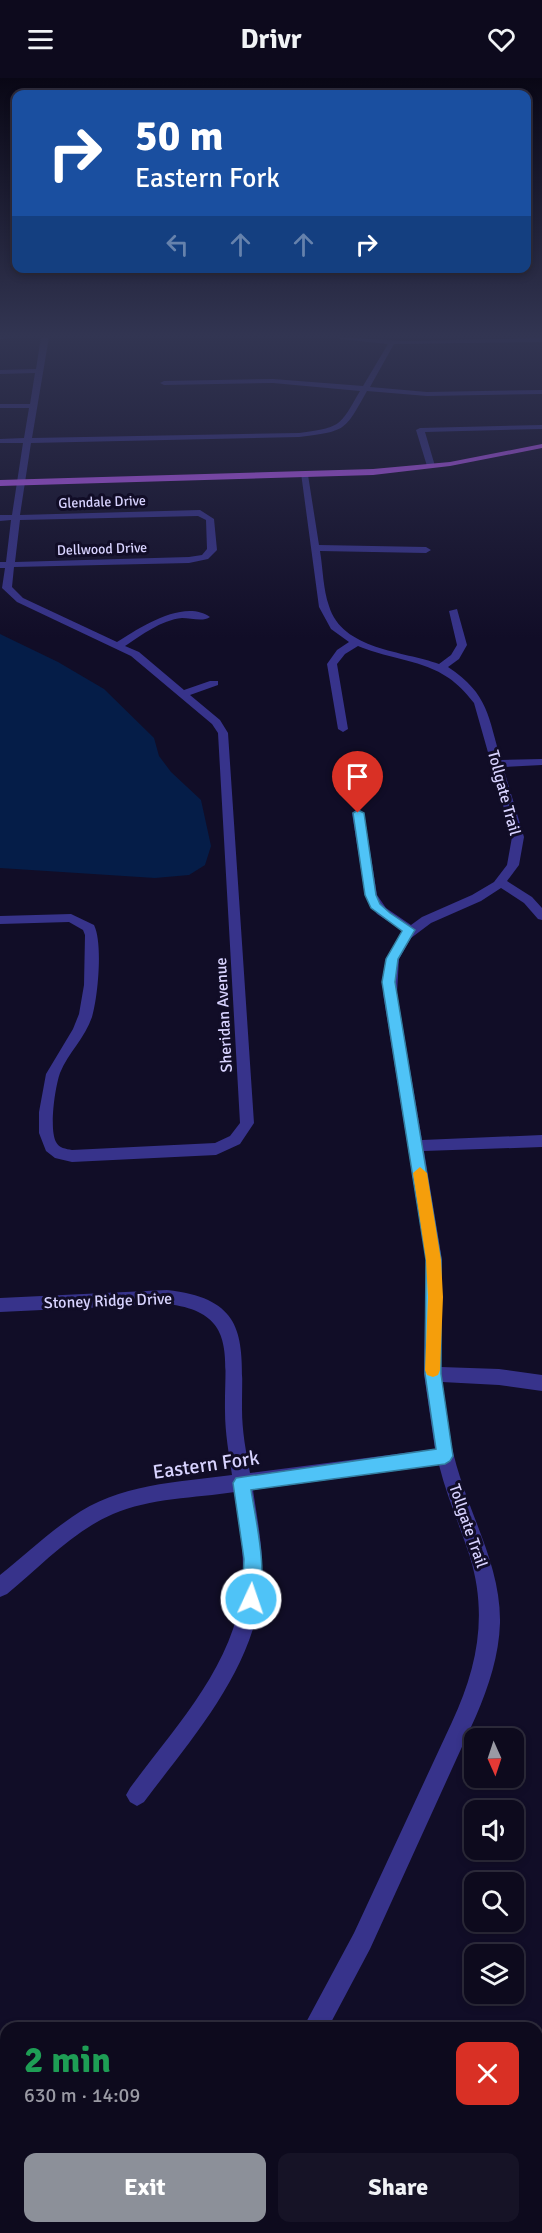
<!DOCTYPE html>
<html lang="en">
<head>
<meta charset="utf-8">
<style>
	:root { --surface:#0d0a1d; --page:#161326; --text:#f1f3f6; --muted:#9a9aa4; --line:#2d2b3b; --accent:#8c9099 }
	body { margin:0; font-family:Signika,sans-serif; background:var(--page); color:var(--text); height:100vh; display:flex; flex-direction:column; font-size:22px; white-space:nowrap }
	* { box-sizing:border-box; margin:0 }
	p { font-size:20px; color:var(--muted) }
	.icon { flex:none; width:33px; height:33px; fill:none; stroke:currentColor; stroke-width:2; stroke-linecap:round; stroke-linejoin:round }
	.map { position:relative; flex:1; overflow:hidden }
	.panel { position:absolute; left:0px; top:1944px; width:543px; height:212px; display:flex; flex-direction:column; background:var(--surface); border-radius:18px 18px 0 0; box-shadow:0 3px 9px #0003,0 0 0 2px var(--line) }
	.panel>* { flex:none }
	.guide { position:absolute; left:12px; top:12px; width:519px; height:183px; border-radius:12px; box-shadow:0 3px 9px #0003,0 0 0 2px var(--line); background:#1a4fa0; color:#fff; overflow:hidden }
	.needle { width:39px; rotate:177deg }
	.tools { position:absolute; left:464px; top:1650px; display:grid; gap:12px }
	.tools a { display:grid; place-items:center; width:60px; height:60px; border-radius:12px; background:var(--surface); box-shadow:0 3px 9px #0003,0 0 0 2px var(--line); font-size:30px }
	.pin { position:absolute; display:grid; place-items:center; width:51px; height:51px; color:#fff; margin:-62px -26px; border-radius:50% 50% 50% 0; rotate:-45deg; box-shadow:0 0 6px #0007 }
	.pin .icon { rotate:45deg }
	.me { position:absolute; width:66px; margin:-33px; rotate:3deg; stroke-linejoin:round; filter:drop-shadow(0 0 4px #0008) }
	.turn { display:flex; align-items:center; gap:21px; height:126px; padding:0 24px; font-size:27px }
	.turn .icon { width:78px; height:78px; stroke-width:2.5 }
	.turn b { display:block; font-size:42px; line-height:51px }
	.lanes { display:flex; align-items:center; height:57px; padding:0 24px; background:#0003; justify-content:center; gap:30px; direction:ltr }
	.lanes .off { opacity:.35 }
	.round { display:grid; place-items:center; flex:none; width:63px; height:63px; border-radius:12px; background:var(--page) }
	.overview { display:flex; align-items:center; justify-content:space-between; height:102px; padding:0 24px }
	h1 { font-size:36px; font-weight:700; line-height:45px; color:#1e9e55 }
	.cta { display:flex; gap:12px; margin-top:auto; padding:12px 24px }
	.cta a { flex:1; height:69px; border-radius:12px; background:var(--accent); color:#fff; font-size:24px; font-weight:700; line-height:69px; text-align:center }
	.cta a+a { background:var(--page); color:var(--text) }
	header { display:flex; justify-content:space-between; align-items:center; height:78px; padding:0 24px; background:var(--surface); font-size:27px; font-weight:700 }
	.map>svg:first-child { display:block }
</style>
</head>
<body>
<header><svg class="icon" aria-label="menu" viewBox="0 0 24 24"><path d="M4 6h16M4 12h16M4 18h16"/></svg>Drivr<svg class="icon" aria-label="heart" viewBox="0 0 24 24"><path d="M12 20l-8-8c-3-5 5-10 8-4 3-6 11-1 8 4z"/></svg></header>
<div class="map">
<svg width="542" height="2155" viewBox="0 0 542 2155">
	<rect width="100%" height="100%" fill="#110d27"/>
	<path fill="#051d48" d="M0 556 58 584 104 611 154 660 159 678 171 694 201 722 211 768 205 787 189 797 155 800 0 790Z"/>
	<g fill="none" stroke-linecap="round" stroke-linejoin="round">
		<g fill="#37338b" fill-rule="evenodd">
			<path d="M0 259H26L0 261Z"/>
			<path d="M41 259H49L32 360 299 355C342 349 339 349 360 313L273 305 164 307 160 305 164 303 273 301 363 308 388 266 340 261 337 259 404 263 542 260V264L394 266 370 309 427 314 542 312V316L427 318 367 313C344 354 346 353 299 359L31 365 20 437 200 432 214 441 217 472 208 481 189 485 14 489 12 509 23 520 117 564C139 550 184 520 210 539 203 544 191 540 182 540 161 542 142 557 125 568L139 574 184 612 210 603H218V607L190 617 220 642 228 655 254 1045 240 1066 216 1077 72 1084 55 1080 46 1073 39 1055V1034L46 996 73 951 79 936 84 907 85 857 83 852 69 844 0 846V838L71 836 94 847C103 865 98 919 92 939 85 960 68 975 60 995 55 1009 49 1051 56 1064 59 1070 66 1071 72 1072L215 1065 230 1058 240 1045 218 655 212 646 131 578 17 524 2 510 5 490H0V484H6L11 442 0 443V437H12L23 365H0V361L24 360 29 330H0V326H30L35 295 0 296V292L36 291ZM198 438 206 442 207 471 202 477 189 479 15 484 20 442Z"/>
			<path d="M542 347V351L425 354 435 388 431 390 427 388 416 352 420 350Z"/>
			<path d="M301 395 308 397 319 467 426 469 431 472 426 475 320 473C323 491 323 511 329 528 342 572 404 573 439 586L451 577 457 567 449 533 457 531 467 567 459 581 448 589C489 616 488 639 501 682L542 681V687L503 689 524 759 519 787 507 803 532 819 542 830V842L538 841 524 825 501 810 481 823 431 845 411 860 399 881 397 915 422 1062 542 1057V1069L424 1073 442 1182 441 1289 499 1291 542 1297V1313L499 1307 442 1304C445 1336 450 1368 460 1399 475 1447 501 1493 500 1545 499 1577 489 1608 476 1638L370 1871 328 1950H303L354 1855 452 1644C477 1590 488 1538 470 1479 460 1448 447 1419 439 1387L253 1412C258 1445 265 1479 261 1513 252 1594 191 1661 144 1724L137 1728 130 1724 126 1717 130 1710C174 1650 234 1588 242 1511 245 1479 240 1446 235 1414 195 1420 150 1420 113 1436 73 1453 40 1489 7 1516L0 1519V1497C24 1478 47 1456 72 1439 118 1406 178 1404 232 1397 229 1376 225 1355 225 1333 224 1278 238 1234 167 1226L0 1234V1220L167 1212C250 1221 242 1264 242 1331 242 1353 246 1374 250 1395L435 1371 424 1296 426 1182 383 915 386 881 403 853 377 836 365 817 352 735 358 731 364 735 377 817 386 830 411 847 422 839 472 817 494 804 507 787 512 759 474 625C441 580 405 587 358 568L345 576 337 586 348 651 343 654 338 651 327 586 337 572 349 564 331 551 319 529Z"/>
			<path d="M0 2100 6 2103V2150H25L28 2155H2L0 2150 4 2141 0 2139Z"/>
			<path d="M118 2150H147L145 2155H115Z"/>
			<path d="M348 2150H375L378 2155H350Z"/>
		</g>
		<path fill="#c25aff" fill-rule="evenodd" d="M542 366V370L450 388 373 397 0 408V402L373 391 450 384Z"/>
	</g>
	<linearGradient id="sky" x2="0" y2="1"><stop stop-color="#090715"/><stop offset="0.46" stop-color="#323552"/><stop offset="1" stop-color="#323552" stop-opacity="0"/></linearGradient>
	<rect width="542" height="560" fill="url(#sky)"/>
	<path fill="#4fc3f7" stroke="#337fa1" stroke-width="1.5" d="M358 732 364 735 376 817 380 826 390 835 415 852 398 881 395 904 441 1182V1296L453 1378 450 1383 445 1386 251 1412C256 1444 269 1497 257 1527L251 1530 244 1527 242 1521 244 1481 233 1405 236 1400 436 1371 425 1296 426 1182 382 904 386 881 402 853 371 830 365 817 353 735Z"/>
	<path fill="#f59e0b" d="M420 1089 427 1095 441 1182 443 1219 440 1292 438 1297 433 1299 427 1297 425 1292 428 1219 426 1182 413 1095Z"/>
	<g text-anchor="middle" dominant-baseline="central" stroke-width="6" stroke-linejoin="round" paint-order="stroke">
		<g font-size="14" fill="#d8d3ff" stroke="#110d27">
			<text transform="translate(102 424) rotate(-2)">Glendale Drive</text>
			<text transform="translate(102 471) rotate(-2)">Dellwood Drive</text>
		</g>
		<g font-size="16" fill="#d8d3ff" stroke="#110d27">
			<text transform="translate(504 715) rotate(75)">Tollgate Trail</text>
			<text transform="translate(224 937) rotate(-93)">Sheridan Avenue</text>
			<text transform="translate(108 1223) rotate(-2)">Stoney Ridge Drive</text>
			<text transform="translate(468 1448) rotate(71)">Tollgate Trail</text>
		</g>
		<g font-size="20" fill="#d8d3ff" stroke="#110d27">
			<text transform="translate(206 1387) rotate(-8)">Eastern Fork</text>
		</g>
	</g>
</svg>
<div class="tools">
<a><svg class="needle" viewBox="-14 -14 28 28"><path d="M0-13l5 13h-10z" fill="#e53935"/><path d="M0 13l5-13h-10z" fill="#9a9aa4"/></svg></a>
<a><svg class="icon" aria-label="sound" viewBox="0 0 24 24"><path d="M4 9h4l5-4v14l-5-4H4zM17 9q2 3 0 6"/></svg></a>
<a><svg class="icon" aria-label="search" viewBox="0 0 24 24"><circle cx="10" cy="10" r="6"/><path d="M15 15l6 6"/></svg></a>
<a><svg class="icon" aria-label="layers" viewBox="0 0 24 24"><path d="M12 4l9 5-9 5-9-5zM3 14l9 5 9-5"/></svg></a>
</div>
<div class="pin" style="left:358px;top:735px;background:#d93025"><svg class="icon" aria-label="arrive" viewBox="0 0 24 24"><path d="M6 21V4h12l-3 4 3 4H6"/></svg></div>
<svg class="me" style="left:251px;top:1521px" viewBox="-20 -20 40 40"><circle r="17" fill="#4fc3f7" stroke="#fff" stroke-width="3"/><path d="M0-11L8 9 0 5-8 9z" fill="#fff"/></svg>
<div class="guide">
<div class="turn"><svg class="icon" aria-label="right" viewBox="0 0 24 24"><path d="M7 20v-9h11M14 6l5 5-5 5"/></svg><div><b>50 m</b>Eastern Fork</div></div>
<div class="lanes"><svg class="icon off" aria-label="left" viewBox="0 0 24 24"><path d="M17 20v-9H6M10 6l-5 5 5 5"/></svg><svg class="icon off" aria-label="ahead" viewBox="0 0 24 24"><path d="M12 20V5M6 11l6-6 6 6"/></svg><svg class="icon off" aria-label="ahead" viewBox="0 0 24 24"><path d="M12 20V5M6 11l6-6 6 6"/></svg><svg class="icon" aria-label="right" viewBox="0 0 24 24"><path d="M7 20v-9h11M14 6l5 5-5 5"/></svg></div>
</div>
<section class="panel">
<div class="overview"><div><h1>2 min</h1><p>630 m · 14:09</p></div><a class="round" style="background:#d93025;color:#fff"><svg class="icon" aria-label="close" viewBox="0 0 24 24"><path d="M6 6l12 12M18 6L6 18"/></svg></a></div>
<div class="cta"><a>Exit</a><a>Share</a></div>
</section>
</div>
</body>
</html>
